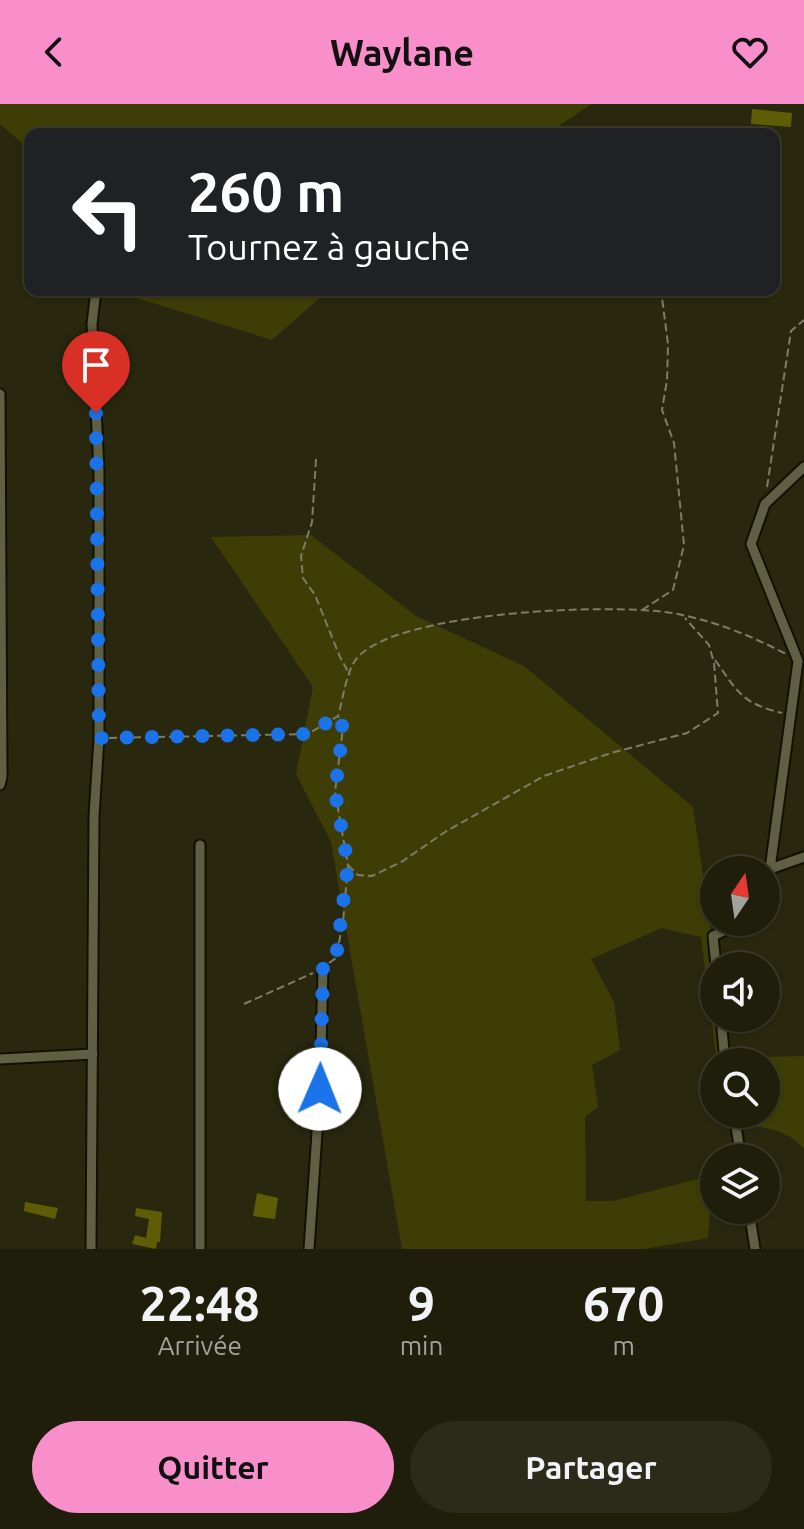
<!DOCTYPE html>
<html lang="fr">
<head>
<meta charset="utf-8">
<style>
	:root { --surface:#1f1e0b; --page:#2c2b19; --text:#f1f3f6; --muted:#a1a29d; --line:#3c3c2c; --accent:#f98fca }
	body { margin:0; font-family:Ubuntu,sans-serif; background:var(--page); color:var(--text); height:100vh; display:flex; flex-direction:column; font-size:30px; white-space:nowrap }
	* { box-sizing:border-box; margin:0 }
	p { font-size:26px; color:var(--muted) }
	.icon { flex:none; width:44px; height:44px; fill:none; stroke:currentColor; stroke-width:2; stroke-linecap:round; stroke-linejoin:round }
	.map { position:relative; height:1145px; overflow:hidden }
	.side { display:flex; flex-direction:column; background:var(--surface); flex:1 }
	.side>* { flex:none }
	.guide { position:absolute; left:24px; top:24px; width:756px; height:168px; border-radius:16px; box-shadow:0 2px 6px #0004,0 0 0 2px var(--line); background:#202124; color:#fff; overflow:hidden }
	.needle { width:52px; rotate:13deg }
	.buttons { position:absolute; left:700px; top:752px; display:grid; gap:16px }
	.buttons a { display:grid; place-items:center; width:80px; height:80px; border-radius:50%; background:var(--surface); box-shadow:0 2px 6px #0004,0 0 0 2px var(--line); font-size:40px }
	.pin { position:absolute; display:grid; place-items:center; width:68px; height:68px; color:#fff; margin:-82px -34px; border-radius:50% 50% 50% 0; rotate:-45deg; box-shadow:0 0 8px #0007 }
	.pin .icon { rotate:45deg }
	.me { position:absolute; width:88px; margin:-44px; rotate:1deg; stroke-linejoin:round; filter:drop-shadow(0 0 6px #0008) }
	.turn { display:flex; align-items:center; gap:28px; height:168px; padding:0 32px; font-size:36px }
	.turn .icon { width:104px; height:104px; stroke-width:2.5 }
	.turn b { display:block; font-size:56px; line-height:68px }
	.eta { display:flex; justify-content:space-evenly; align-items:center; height:136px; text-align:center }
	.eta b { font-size:48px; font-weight:700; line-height:56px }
	.primary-button { display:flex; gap:16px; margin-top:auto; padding:16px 32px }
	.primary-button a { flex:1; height:92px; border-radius:48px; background:var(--accent); color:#111; font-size:32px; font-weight:700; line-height:92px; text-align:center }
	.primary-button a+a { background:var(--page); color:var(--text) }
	header { display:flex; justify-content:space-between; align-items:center; height:104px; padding:0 32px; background:var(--accent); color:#111; font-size:36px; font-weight:700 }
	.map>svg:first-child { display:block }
</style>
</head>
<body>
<header><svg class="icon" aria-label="back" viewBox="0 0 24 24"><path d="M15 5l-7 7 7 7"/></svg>Waylane<svg class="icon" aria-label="heart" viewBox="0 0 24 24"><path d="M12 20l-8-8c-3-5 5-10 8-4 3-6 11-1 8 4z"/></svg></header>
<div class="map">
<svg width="804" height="1145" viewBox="0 0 804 1145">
	<rect width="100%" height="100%" fill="#29280f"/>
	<g fill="#3f3d06">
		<path d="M0 0H592L546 30H30V46L0 20Z"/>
		<path d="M111 186H329L272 236Z"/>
		<path d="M311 431 416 512 524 562 693 703 716 862 714 914H723L729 954 804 952V1045C784 1022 754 1020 725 1024L723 1010H766V958H717L701 833 662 824 591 855 614 898 620 946 592 961 598 1003 585 1013 586 1097H613L702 1074 710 1107 708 1134 644 1145H402L331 738 296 670 313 583 211 433Z"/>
	</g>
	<g fill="#5f5c06">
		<path d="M752 5 792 9 791 23 751 20Z"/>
		<path d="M257 1089 278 1094 275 1115 253 1112Z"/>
		<path d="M25 1098 58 1104 55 1115 24 1107Z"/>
		<path d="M136 1104 162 1108 160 1138H157L156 1145 132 1140 135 1131 146 1134 149 1115 135 1112Z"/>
	</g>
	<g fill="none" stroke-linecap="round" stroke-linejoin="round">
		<defs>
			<g id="minor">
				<path d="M0 290 2 673 0 681"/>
				<path d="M200 741V1145"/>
				<path d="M770 765 804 753"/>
				<path d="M766 775 770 765 798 557 751 440 765 400 804 363"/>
				<path d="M716 862 713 832 743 818"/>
				<path d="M721 914 725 958"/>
				<path d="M0 955 93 950"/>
				<path d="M734 1010 741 1054"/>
				<path d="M749 1106 755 1145"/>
				<path d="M91 1145 94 712 99 634V367L92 220 96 186"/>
				<path d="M309 1145 320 985 323 864"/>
			</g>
		</defs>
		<use href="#minor" stroke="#121100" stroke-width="13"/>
		<g stroke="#7d7c67" stroke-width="2" stroke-dasharray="8 4" stroke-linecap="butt">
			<path d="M653 27 654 30"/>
			<path d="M316 355 312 418 301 452 303 474 315 491 340 553 350 571"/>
			<path d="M767 383 791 227 804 216"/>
			<path d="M642 506 673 486 684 441 674 339 662 306 667 276 668 240 661 186"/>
			<path d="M715 556C738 588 741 599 782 609"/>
			<path d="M109 634 308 630 338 612C343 596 346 567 357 554 398 507 610 499 672 509 712 516 750 531 786 550"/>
			<path d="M348 761 358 771 372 772 403 757 445 728 544 672 611 649 687 629 718 609 714 559 709 541 685 514"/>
			<path d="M329 859 336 854 343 818 348 761 335 688 343 624 339 613"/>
			<path d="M244 900 313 869"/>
		</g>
		<use href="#minor" stroke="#5f5f43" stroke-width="9"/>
	</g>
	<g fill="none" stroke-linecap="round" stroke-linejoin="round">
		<path stroke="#1a73e8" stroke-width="14" stroke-dasharray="0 25.2" d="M96 309 99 634 308 630 338 612 343 624 335 688 348 761 336 854 323 864 320 985"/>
	</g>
</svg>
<div class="buttons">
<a><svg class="needle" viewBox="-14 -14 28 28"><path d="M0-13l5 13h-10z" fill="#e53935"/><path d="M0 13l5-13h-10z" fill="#a1a29d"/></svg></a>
<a><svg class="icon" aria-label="sound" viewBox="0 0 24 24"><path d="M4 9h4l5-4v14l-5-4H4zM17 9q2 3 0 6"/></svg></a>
<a><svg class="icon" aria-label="search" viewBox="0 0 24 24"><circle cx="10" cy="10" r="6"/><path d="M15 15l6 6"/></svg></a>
<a><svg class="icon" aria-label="layers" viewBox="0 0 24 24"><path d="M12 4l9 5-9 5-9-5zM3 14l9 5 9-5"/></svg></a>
</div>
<div class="pin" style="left:96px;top:309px;background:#d93025"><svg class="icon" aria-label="arrive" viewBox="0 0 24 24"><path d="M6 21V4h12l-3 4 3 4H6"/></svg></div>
<svg class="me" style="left:320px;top:985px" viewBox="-20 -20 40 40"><circle r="19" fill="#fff"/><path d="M0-13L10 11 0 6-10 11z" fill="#1a73e8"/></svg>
<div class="guide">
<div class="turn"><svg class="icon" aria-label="left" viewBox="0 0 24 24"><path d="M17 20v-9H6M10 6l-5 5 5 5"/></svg><div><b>260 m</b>Tournez à gauche</div></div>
</div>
</div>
<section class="side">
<div class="eta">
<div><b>22:48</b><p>Arrivée</p></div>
<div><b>9</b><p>min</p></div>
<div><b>670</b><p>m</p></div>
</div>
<div class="primary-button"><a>Quitter</a><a>Partager</a></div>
</section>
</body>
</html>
